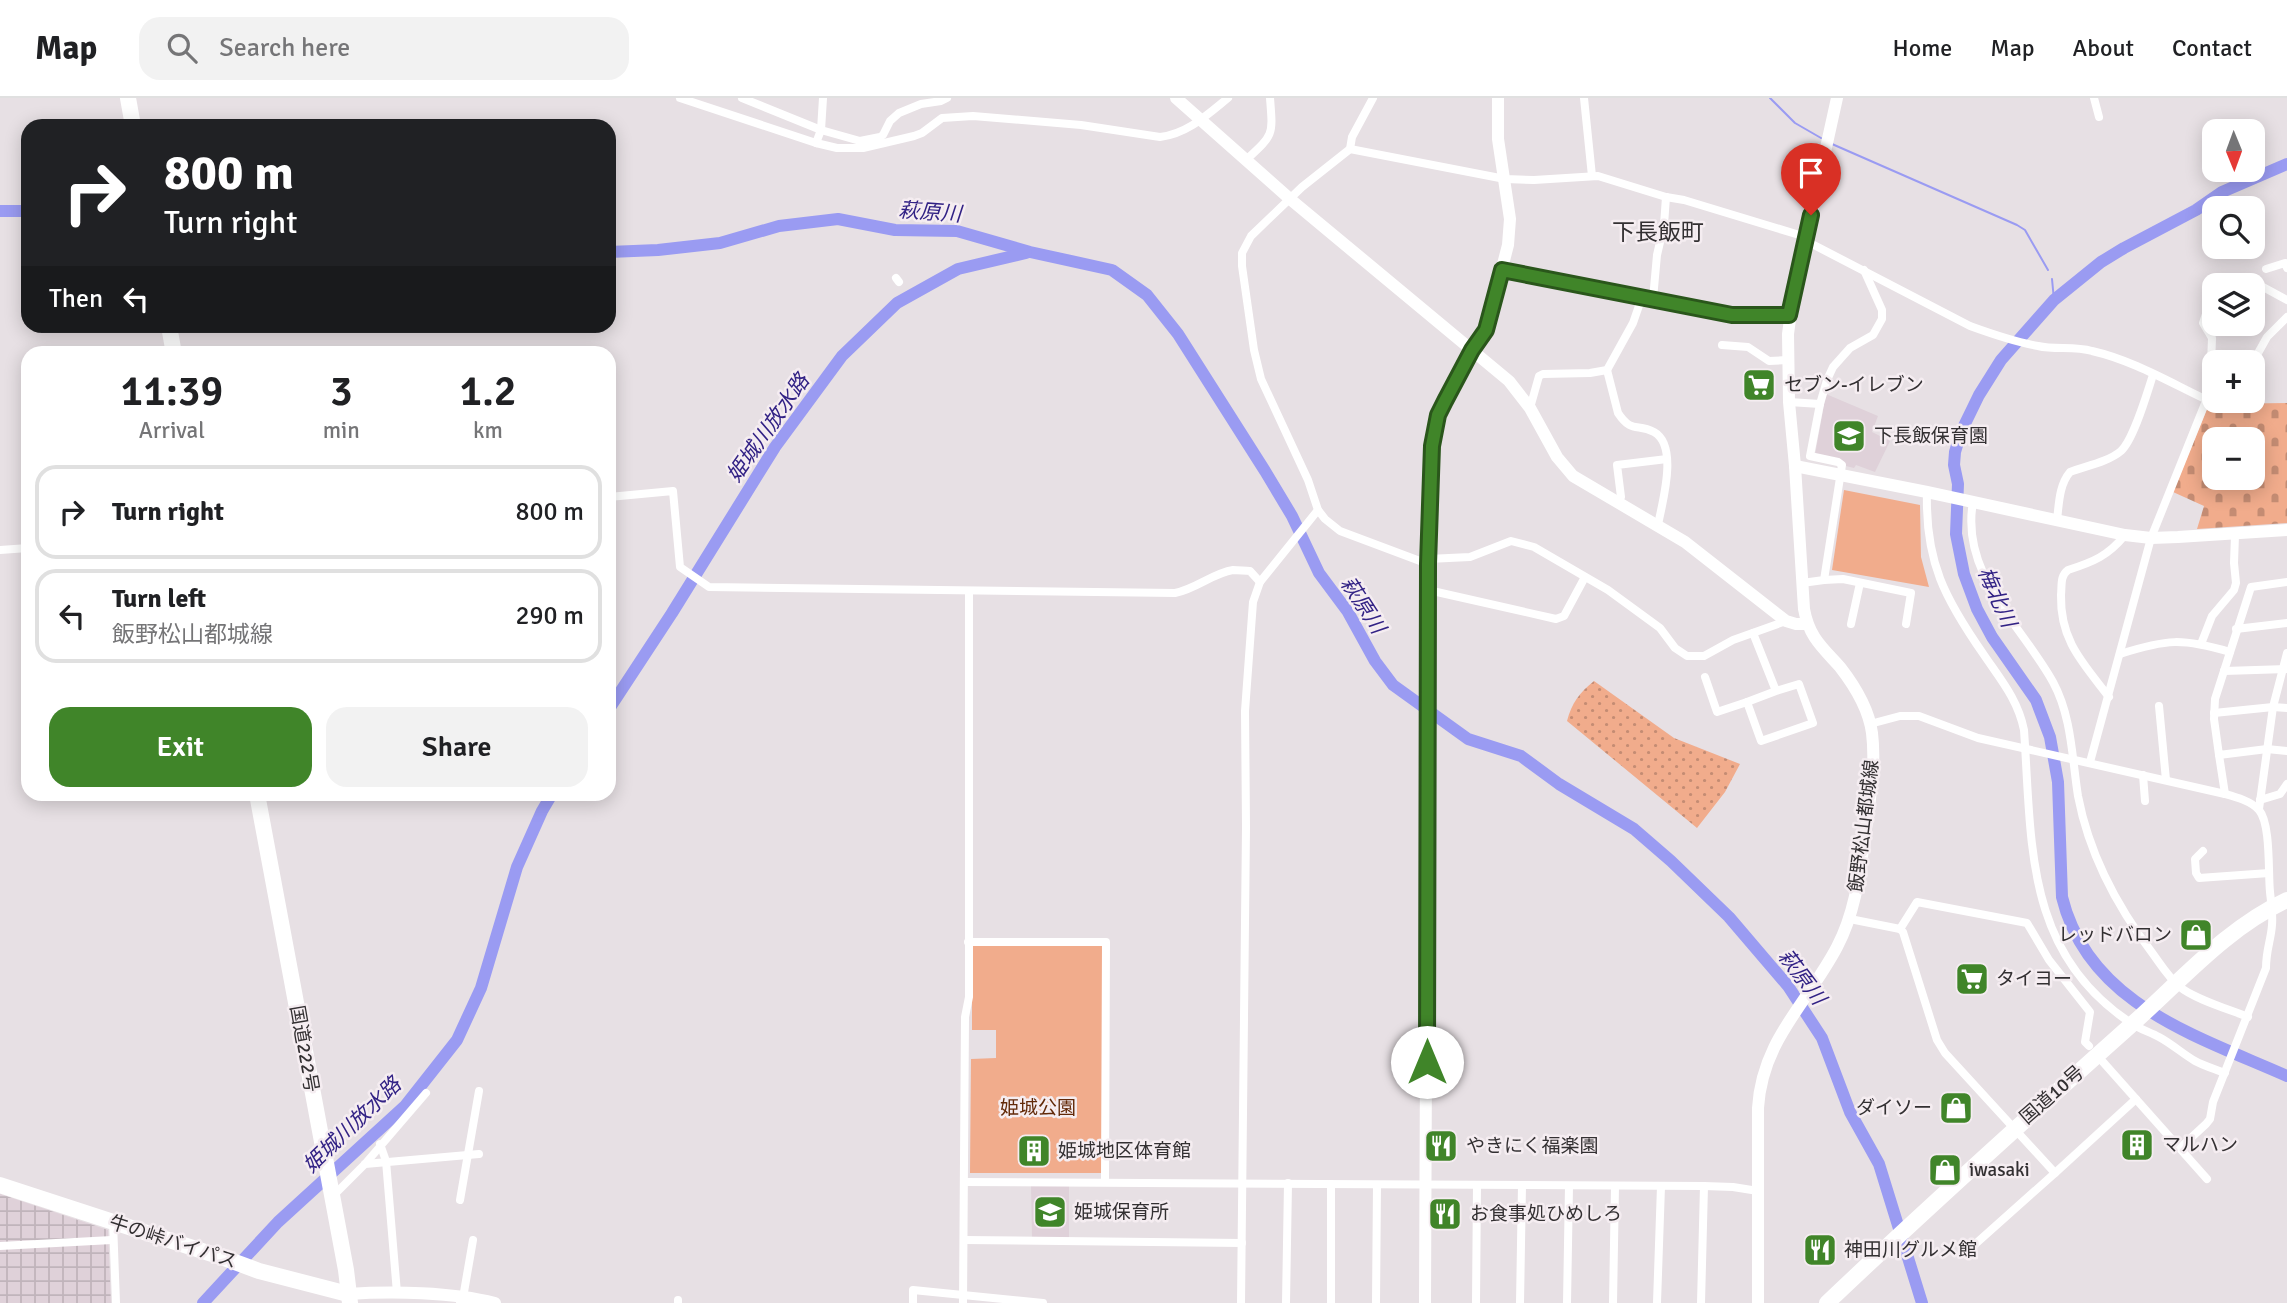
<!DOCTYPE html>
<html lang="en">
<head>
<meta charset="utf-8">
<style>
	:root { --surface:#fff; --page:#f2f2f2; --text:#202124; --muted:#757577; --line:#e0e0e0; --accent:#408529 }
	body { margin:0; font-family:Signika,"Noto Sans JP",sans-serif; background:var(--page); color:var(--text); height:100vh; display:flex; flex-direction:column; font-size:26px; white-space:nowrap }
	* { box-sizing:border-box; margin:0 }
	p { font-size:23px; color:var(--muted) }
	.icon { flex:none; width:38px; height:38px; fill:none; stroke:currentColor; stroke-width:2; stroke-linecap:round; stroke-linejoin:round }
	.map { position:relative; flex:1; overflow:hidden }
	.panel { position:absolute; left:21px; top:248px; width:595px; height:455px; display:flex; flex-direction:column; background:var(--surface); border-radius:21px; box-shadow:0 4px 18px #0003 }
	.panel>* { flex:none }
	.hud { position:absolute; left:21px; top:21px; width:595px; height:214px; border-radius:21px; box-shadow:0 4px 18px #0003; background:#202124; color:#fff; overflow:hidden }
	.needle { width:46px; rotate:179deg }
	.tools { position:absolute; left:2202px; top:21px; display:grid; gap:14px }
	.tools a { display:grid; place-items:center; width:63px; height:63px; border-radius:14px; background:var(--surface); box-shadow:0 4px 18px #0003; font-size:35px }
	.pin { position:absolute; display:grid; place-items:center; width:60px; height:60px; color:#fff; margin:-72px -30px; border-radius:50% 50% 50% 0; rotate:-45deg; box-shadow:0 0 7px #0007 }
	.pin .icon { rotate:45deg }
	.me { position:absolute; width:77px; margin:-38px; rotate:0deg; stroke-linejoin:round; filter:drop-shadow(0 0 5px #0008) }
	.turn { display:flex; align-items:center; gap:24px; height:147px; padding:0 28px; font-size:32px }
	.turn .icon { width:91px; height:91px; stroke-width:2.5 }
	.turn b { display:block; font-size:49px; line-height:60px }
	.then { display:flex; align-items:center; height:66px; padding:0 28px; background:#0003; gap:14px; font-size:26px }
	.eta { display:flex; justify-content:space-evenly; align-items:center; height:119px; text-align:center }
	.eta b { font-size:42px; font-weight:600; line-height:49px }
	.action { display:flex; gap:14px; margin-top:auto; padding:14px 28px }
	.action a { flex:1; height:80px; border-radius:21px; background:var(--accent); color:#fff; font-size:28px; font-weight:600; line-height:80px; text-align:center }
	.action a+a { background:var(--page); color:var(--text) }
	ul { padding:0; list-style:none }
	li { display:flex; align-items:center; gap:21px; height:94px; margin:0 14px 10px; padding:0 14px; border:4px solid var(--line); border-radius:21px }
	li div { flex:1 }
	li b { display:block; font-size:26px }
	li em { font-style:normal }
	header { display:flex; align-items:center; gap:42px; box-sizing:border-box; height:98px; padding:0 35px; background:var(--surface); border-bottom:2px solid var(--line) }
	header strong { font-size:33px }
	nav { display:flex; gap:38px; margin-inline-start:auto; font-size:24px }
	.search { width:490px; height:63px; background:var(--page); display:flex; align-items:center; gap:18px; box-sizing:border-box; padding:0 24px; border-radius:21px; color:var(--muted); font-size:26px }
	.map>svg:first-child { display:block }
</style>
</head>
<body>
<header>
<strong>Map</strong>
<div class="search"><svg class="icon" aria-label="search" viewBox="0 0 24 24"><circle cx="10" cy="10" r="6"/><path d="M15 15l6 6"/></svg>Search here</div>
<nav><a>Home</a><a>Map</a><a>About</a><a>Contact</a></nav>
</header>
<div class="map">
<svg width="2287" height="1205" viewBox="0 0 2287 1205">
	<defs>
		<pattern id="industrial-grid" width="8" height="8" patternUnits="userSpaceOnUse" patternTransform="scale(1.75)"><rect width="8" height="8" fill="#dfd1d9"/><path d="M0 4h8M4 0v8" fill="none" stroke="#c0b4bb"/></pattern>
		<pattern id="grass-dots" width="8" height="8" patternUnits="userSpaceOnUse" patternTransform="scale(1.75)"><rect width="8" height="8" fill="#f1ac8c"/><path d="M2 2h.1M6 6h.1" fill="none" stroke="#c48c73" stroke-width="1.8" stroke-linecap="round"/></pattern>
		<pattern id="cemetery-stones" width="16" height="16" patternUnits="userSpaceOnUse" patternTransform="scale(1.75)"><rect width="16" height="16" fill="#f1ac8c"/><path d="M2 7V4a2 2 0 0 1 4 0v3zM10 15v-3a2 2 0 0 1 4 0v3z" fill="#c48c73"/></pattern>
	</defs>
	<rect width="100%" height="100%" fill="#e7e0e4"/>
	<g fill="#dfd1d9">
		<path d="M1826 296 1878 318 1872 334 1890 343 1875 374 1856 367 1854 370 1846 368 1842 363 1815 357Z"/>
		<path d="M1031 1088H1069V1143L1032 1140Z"/>
	</g>
	<path fill="url(#industrial-grid)" d="M0 1096 108 1132 111 1205H0Z"/>
	<path fill="url(#grass-dots)" d="M1594 583 1674 640 1740 666 1725 694 1697 730 1567 623C1572 605 1579 595 1594 583Z"/>
	<path fill="url(#cemetery-stones)" fill-rule="evenodd" d="M2287 305V425L2197 431 2204 408 2173 394 2209 306ZM2214 341H2252V380H2214Z"/>
	<g fill="#f1ac8c">
		<path d="M1844 392 1920 407 1921 459 1929 489 1832 472Z"/>
		<path d="M972 846 1103 847V1075H970L971 961 996 960V932H972Z"/>
	</g>
	<g fill="none" stroke-linecap="round" stroke-linejoin="round">
		<g stroke="#9a9bf2" stroke-width="2">
			<path d="M1770 0 1795 25 1821 40"/>
			<path d="M1832 46 2017 127 2025 132 2048 172"/>
			<path d="M2052 181 2054 202"/>
		</g>
		<g stroke="#9a9bf2" stroke-width="12">
			<path d="M2287 66 2222 94 2196 112 2124 150 2101 164 2054 202 2001 262 1979 297 1961 334 1955 354 1954 367 1958 386 1956 436 1964 476 1977 511 1992 539 2036 602 2050 639 2058 684 2062 799C2088 906 2197 938 2287 978"/>
			<path d="M0 113H28"/>
			<path d="M609 154 658 152 720 145 779 128 838 121 895 132 957 133 1030 154 1112 172 1147 197 1178 236 1265 373 1292 418 1319 475 1348 514 1375 563 1393 587 1468 641 1521 658 1559 686 1634 731 1671 763 1729 819 1788 888 1822 940 1850 1014 1879 1066 1922 1205"/>
			<path d="M609 611 672 515 775 349 842 258 897 205 958 171 1026 155"/>
			<path d="M203 1205 278 1124 405 1008 457 942 481 890 517 769 542 713 552 696"/>
		</g>
		<g stroke="#fff" stroke-width="8">
			<path d="M680 0 816 45 837 50H863L914 38 922 35 942 20 973 18 1081 27 1160 39C1187 36 1207 17 1228 0"/>
			<path d="M742 0 821 32 860 43 880 39 883 37 890 23 899 15 921 6 941 3 947 0"/>
			<path d="M1373 0 1352 39 1350 51 1302 89 1251 138 1242 155V168L1254 252 1261 281 1308 382 1318 412 1325 421 1340 433 1428 466"/>
			<path d="M1584 0 1592 78"/>
			<path d="M2094 0 2099 19"/>
			<path d="M816 45 821 32 823 0"/>
			<path d="M1350 51 1505 81 1534 82 1598 78 1666 99 1684 102 1806 139 1812 146 1970 228C1992 236 2015 244 2038 248 2055 252 2074 248 2092 253 2132 262 2169 284 2207 302 2218 305 2234 307 2244 303"/>
			<path d="M1246 62C1274 36 1273 38 1270 0"/>
			<path d="M2266 171 2285 165 2287 170"/>
			<path d="M1502 172 1733 217H1789"/>
			<path d="M896 180 899 184"/>
			<path d="M2252 198 2256 189H2263L2287 202"/>
			<path d="M1653 201 1657 157 1664 127 1666 99"/>
			<path d="M1722 247 1748 249 1769 263 1787 262"/>
			<path d="M2252 266 2267 239 2287 219"/>
			<path d="M1607 272 1618 315C1632 336 1637 325 1654 334 1679 348 1662 405 1658 427"/>
			<path d="M1789 304 1820 306"/>
			<path d="M1530 310 1539 278 1543 276 1590 275 1607 272 1633 225 1642 199"/>
			<path d="M1927 394C1925 464 1945 501 1984 557 2001 582 2018 602 2024 632 2032 744 2024 855 2131 925 2139 931 2150 934 2159 939 2172 946 2183 956 2195 963 2204 968 2215 971 2225 975"/>
			<path d="M609 399 673 393 680 469 709 489 1175 495C1196 491 1213 475 1233 472 1239 472 1245 473 1250 473L1260 484"/>
			<path d="M1973 404C1960 476 2022 528 2053 584 2072 619 2072 661 2078 698 2089 756 2118 810 2153 856 2161 867 2169 880 2180 889 2194 901 2231 912 2248 919"/>
			<path d="M1618 405 1621 399 1617 367 1667 361"/>
			<path d="M2057 422C2059 406 2059 387 2070 374 2086 368 2108 364 2121 353 2134 341 2147 295 2153 277"/>
			<path d="M0 452 28 450"/>
			<path d="M1428 461 1470 459 1511 443 1534 449 1608 492 1660 530 1675 550 1687 558H1704L1733 542 1786 523"/>
			<path d="M1824 482 1843 481 1911 495 1906 526"/>
			<path d="M2287 484 2251 489 2215 601 2214 621 2219 657 2267 651 2287 653"/>
			<path d="M1802 485 1824 482 1842 367 1838 364 1810 358 1820 306 1827 282 1833 269 1850 250 1873 237 1882 221V212L1864 172"/>
			<path d="M1428 492 1556 521 1564 518 1585 479"/>
			<path d="M1851 526 1860 485"/>
			<path d="M2236 531 2287 525"/>
			<path d="M1753 535 1776 593 1799 586 1813 625 1761 643 1747 604 1776 593"/>
			<path d="M2201 546 2212 518 2234 492 2236 485 2234 465 2235 437"/>
			<path d="M2120 556C2167 541 2182 540 2230 554"/>
			<path d="M2224 573 2287 571"/>
			<path d="M1705 579 1717 614 1747 604"/>
			<path d="M2109 599C2083 565 2060 543 2061 497 2062 487 2060 478 2068 472 2093 464 2108 458 2125 437"/>
			<path d="M2159 608 2166 682"/>
			<path d="M2214 615 2273 609 2287 610"/>
			<path d="M1870 626 1900 618H1919L1978 640 2225 696C2236 699 2251 703 2259 712 2271 726 2268 775 2270 794 2271 804 2273 816 2272 827 2271 842 2266 852 2266 870L2213 1004 2210 1021 2206 1026 2180 1050"/>
			<path d="M2219 657 2225 696"/>
			<path d="M2090 664 2151 440 2210 293 2212 240 2203 225 2207 213 2214 207"/>
			<path d="M2143 677 2145 703"/>
			<path d="M2260 702 2280 696 2287 686"/>
			<path d="M2259 711 2273 609 2287 555"/>
			<path d="M2203 753 2195 761 2196 775 2199 780 2269 775"/>
			<path d="M1850 821 1900 831 1903 834 1937 942 1945 955 2055 1075 1972 1149"/>
			<path d="M1900 831 1917 804 2027 825 2049 862 2090 914 2085 944 2089 948"/>
			<path d="M968 844H1106L1105 1083"/>
			<path d="M2103 964 2207 1081"/>
			<path d="M380 1046 386 1063 397 1195"/>
			<path d="M365 1066 479 1056"/>
			<path d="M2055 1075 2136 1001"/>
			<path d="M964 1084 1704 1088 1733 1089 1758 1093"/>
			<path d="M332 1099 365 1066 426 995"/>
			<path d="M460 1102 479 993"/>
			<path d="M113 1124 116 1205"/>
			<path d="M964 1142 1242 1145"/>
			<path d="M0 1148 112 1142"/>
			<path d="M460 1205 464 1194 473 1142"/>
			<path d="M678 1205V1202"/>
			<path d="M913 1205V1192L1043 1205"/>
			<path d="M963 1205 965 919 969 899V493"/>
			<path d="M1241 1205 1246 729 1245 613 1251 531 1253 504 1260 484 1318 412"/>
			<path d="M1286 1205 1288 1085"/>
			<path d="M1331 1205V1086"/>
			<path d="M1376 1205 1377 1087"/>
			<path d="M1476 1205 1477 1087"/>
			<path d="M1520 1205 1522 1087"/>
			<path d="M1567 1205 1569 1088"/>
			<path d="M1613 1205 1615 1088"/>
			<path d="M1657 1205 1661 1088"/>
			<path d="M1701 1205 1704 1088"/>
		</g>
		<g stroke="#fff" stroke-width="12">
			<path d="M1176 0 1290 101 1509 283 1530 310 1557 359 1573 378 1685 444 1786 523 1796 526H1807"/>
			<path d="M1795 368 1927 394 2125 437 2151 440 2178 439 2287 432"/>
			<path d="M348 1196C392 1193 452 1194 495 1205"/>
			<path d="M1425 1205 1428 466 1432 348 1438 317 1472 252 1486 232 1508 147 1510 121 1498 41V0"/>
			<path d="M1758 1205V1010C1762 942 1807 906 1837 849 1856 813 1860 772 1866 731 1870 700 1876 667 1872 635 1869 612 1854 587 1840 569 1822 549 1809 539 1804 511L1795 368 1789 304 1788 236 1793 199 1837 0"/>
		</g>
		<g stroke="#fff" stroke-width="16">
			<path d="M128 0 133 28"/>
			<path d="M169 228 174 256"/>
			<path d="M257 696 346 1172 350 1205"/>
			<path d="M0 1087 224 1160 259 1173 348 1196"/>
			<path d="M1827 1205C1926 1111 2028 1019 2130 928 2180 884 2226 830 2287 802"/>
		</g>
	</g>
	<g fill="none" stroke-linecap="round" stroke-linejoin="round">
		<defs>
			<path id="route" d="M1427 964 1428 466 1432 348 1438 317 1445 303 1472 252 1486 232 1502 172 1732 217H1789L1811 117"/>
		</defs>
		<use href="#route" stroke="#2a561b" stroke-width="18"/>
		<use href="#route" stroke="#408529" stroke-width="12"/>
	</g>
	<defs>
		<symbol id="supermarket-square" viewBox="-11 -11 22 22"><rect x="-9" y="-9" width="18" height="18" rx="4" fill="#408529" stroke="#f5edf1"/><path d="M-6-5.5h2.5l.6 2H6L4.5 2H-2.5L-4.4-4H-6ZM-1.5 3.2a1.3 1.3 0 1 0 .1 0ZM3 3.2a1.3 1.3 0 1 0 .1 0Z" fill="#fff"/></symbol>
		<symbol id="school-square" viewBox="-11 -11 22 22"><rect x="-9" y="-9" width="18" height="18" rx="4" fill="#408529" stroke="#f5edf1"/><path d="M0-5L7-2L0 1L-7-2ZM-4 1L0 2.5L4 1V4Q0 6-4 4Z" fill="#fff"/></symbol>
		<symbol id="shop-square" viewBox="-11 -11 22 22"><rect x="-9" y="-9" width="18" height="18" rx="4" fill="#408529" stroke="#f5edf1"/><path d="M-5-2.5h2.3a2.7 3.5 0 0 1 5.4 0H5L5.5 6h-11ZM-1.5-2.5h3a1.5 2.3 0 0 0-3 0Z" fill="#fff"/></symbol>
		<symbol id="building-square" viewBox="-11 -11 22 22"><rect x="-9" y="-9" width="18" height="18" rx="4" fill="#408529" stroke="#f5edf1"/><path d="M-4-6H4V6H1V3H-1V6H-4ZM-2.5-4.3h1.7v1.8h-1.7ZM.8-4.3h1.7v1.8H.8ZM-2.5-1h1.7V.8h-1.7ZM.8-1h1.7V.8H.8Z" fill="#fff"/></symbol>
		<symbol id="restaurant-square" viewBox="-11 -11 22 22"><rect x="-9" y="-9" width="18" height="18" rx="4" fill="#408529" stroke="#f5edf1"/><path d="M-5-6h1v4h1v-4h1v4h1v-4h1v5L-1.5 .5V6h-2V.5L-5-1ZM5-6V6H3V1.5H1.5Q1.5-4 5-6Z" fill="#fff"/></symbol>
	</defs>
	<g fill-rule="evenodd">
		<use href="#supermarket-square" x="1740" y="268" width="38" height="38"/>
		<use href="#school-square" x="1830" y="319" width="38" height="38"/>
		<use href="#shop-square" x="2177" y="818" width="38" height="38"/>
		<use href="#supermarket-square" x="1953" y="862" width="38" height="38"/>
		<use href="#shop-square" x="1937" y="991" width="38" height="38"/>
		<use href="#building-square" x="2118" y="1028" width="38" height="38"/>
		<use href="#restaurant-square" x="1422" y="1029" width="38" height="38"/>
		<use href="#building-square" x="1015" y="1034" width="38" height="38"/>
		<use href="#shop-square" x="1926" y="1053" width="38" height="38"/>
		<use href="#school-square" x="1031" y="1095" width="38" height="38"/>
		<use href="#restaurant-square" x="1426" y="1097" width="38" height="38"/>
		<use href="#restaurant-square" x="1801" y="1133" width="38" height="38"/>
	</g>
	<g text-anchor="middle" dominant-baseline="central" stroke-width="5" stroke-linejoin="round" paint-order="stroke">
		<g font-size="19" fill="#333032" stroke="#f5edf1" text-anchor="start">
			<text x="1784" y="287">セブン-イレブン</text>
			<text x="1874" y="338">下長飯保育園</text>
			<text x="2172" y="837" text-anchor="end">レッドバロン</text>
			<text x="1996" y="881">タイヨー</text>
			<text x="1932" y="1010" text-anchor="end">ダイソー</text>
			<text x="2162" y="1047">マルハン</text>
			<text x="1466" y="1048">やきにく福楽園</text>
			<text x="1058" y="1053">姫城地区体育館</text>
			<text x="1969" y="1072">iwasaki</text>
			<text x="1074" y="1114">姫城保育所</text>
			<text x="1470" y="1116">お食事処ひめしろ</text>
			<text x="1844" y="1152">神田川グルメ館</text>
		</g>
		<g font-size="19" fill="#333032" stroke="#f5edf1">
			<text transform="translate(1864 728) rotate(-83)">飯野松山都城線</text>
			<text transform="translate(304 951) rotate(80)">国道222号</text>
			<text transform="translate(2052 997) rotate(-41)">国道10号</text>
			<text transform="translate(173 1144) rotate(18)">牛の峠バイパス</text>
		</g>
		<g font-size="19" fill="#622908" stroke="#f5edf1">
			<text x="1038" y="1010">姫城公園</text>
		</g>
		<g font-size="21" font-style="italic" fill="#322285" stroke="#f5edf1">
			<text transform="translate(930 114) rotate(4)">萩原川</text>
			<text transform="translate(768 330) rotate(-55)">姫城川放水路</text>
			<text transform="translate(1997 499) rotate(66)">梅北川</text>
			<text transform="translate(1363 507) rotate(57)">萩原川</text>
			<text transform="translate(1802 879) rotate(53)">萩原川</text>
			<text transform="translate(352 1027) rotate(-44)">姫城川放水路</text>
		</g>
		<g font-size="23" fill="#333032" stroke="#f5edf1">
			<text x="1658" y="134">下長飯町</text>
		</g>
	</g>
</svg>
<div class="tools">
<a><svg class="needle" viewBox="-14 -14 28 28"><path d="M0-13l5 13h-10z" fill="#e53935"/><path d="M0 13l5-13h-10z" fill="#757577"/></svg></a>
<a><svg class="icon" aria-label="search" viewBox="0 0 24 24"><circle cx="10" cy="10" r="6"/><path d="M15 15l6 6"/></svg></a>
<a><svg class="icon" aria-label="layers" viewBox="0 0 24 24"><path d="M12 4l9 5-9 5-9-5zM3 14l9 5 9-5"/></svg></a>
<a>+</a>
<a>−</a>
</div>
<div class="pin" style="left:1811px;top:117px;background:#d93025"><svg class="icon" aria-label="arrive" viewBox="0 0 24 24"><path d="M6 21V4h12l-3 4 3 4H6"/></svg></div>
<svg class="me" style="left:1427px;top:964px" viewBox="-20 -20 40 40"><circle r="19" fill="#fff"/><path d="M0-13L10 11 0 6-10 11z" fill="#408529"/></svg>
<div class="hud">
<div class="turn"><svg class="icon" aria-label="right" viewBox="0 0 24 24"><path d="M7 20v-9h11M14 6l5 5-5 5"/></svg><div><b>800 m</b>Turn right</div></div>
<div class="then">Then<svg class="icon" aria-label="left" viewBox="0 0 24 24"><path d="M17 20v-9H6M10 6l-5 5 5 5"/></svg></div>
</div>
<section class="panel">
<div class="eta">
<div><b>11:39</b><p>Arrival</p></div>
<div><b>3</b><p>min</p></div>
<div><b>1.2</b><p>km</p></div>
</div>
<ul>
<li><svg class="icon" aria-label="right" viewBox="0 0 24 24"><path d="M7 20v-9h11M14 6l5 5-5 5"/></svg><div><b>Turn right</b></div><em>800 m</em></li>
<li><svg class="icon" aria-label="left" viewBox="0 0 24 24"><path d="M17 20v-9H6M10 6l-5 5 5 5"/></svg><div><b>Turn left</b><p>飯野松山都城線</p></div><em>290 m</em></li>
</ul>
<div class="action"><a>Exit</a><a>Share</a></div>
</section>
</div>
</body>
</html>
